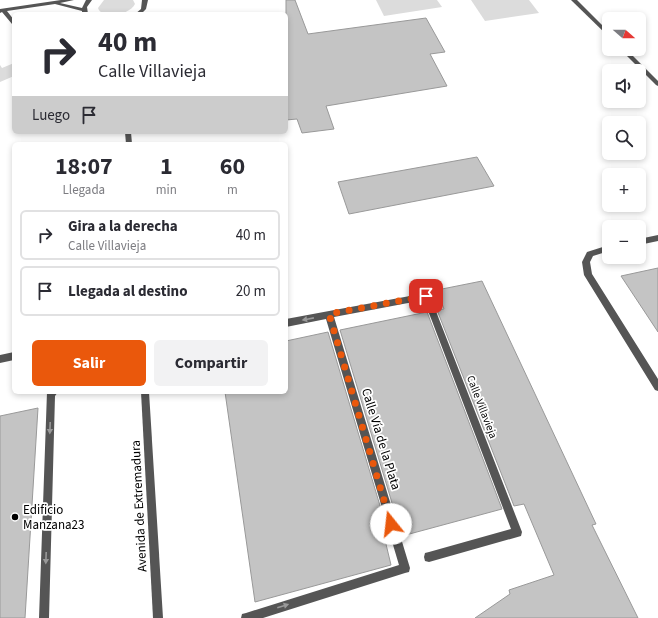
<!DOCTYPE html>
<html lang="es">
<head>
<meta charset="utf-8">
<style>
	:root { --surface:#fff; --page:#f2f2f3; --text:#2b2b33; --muted:#7c7c81; --line:#e1e1e2; --accent:#ea580c }
	body { margin:0; font-family:"Source Sans 3",sans-serif; background:var(--page); color:var(--text); height:100vh; display:flex; flex-direction:column; font-size:15px; white-space:nowrap }
	* { box-sizing:border-box; margin:0 }
	p { font-size:13px; color:var(--muted) }
	.icon { flex:none; width:22px; height:22px; fill:none; stroke:currentColor; stroke-width:2; stroke-linecap:round; stroke-linejoin:round }
	.map { position:relative; flex:1; overflow:hidden }
	.drawer { position:absolute; left:12px; top:142px; width:276px; height:252px; display:flex; flex-direction:column; background:var(--surface); border-radius:6px; box-shadow:0 2px 6px #0003 }
	.drawer>* { flex:none }
	.hud { position:absolute; left:12px; top:12px; width:276px; height:122px; border-radius:6px; box-shadow:0 2px 6px #0003; background:#fff; color:var(--text); overflow:hidden }
	.needle { width:26px; rotate:110deg }
	.tools { position:absolute; left:602px; top:12px; display:grid; gap:8px }
	.tools a { display:grid; place-items:center; width:44px; height:44px; border-radius:6px; background:var(--surface); box-shadow:0 2px 6px #0003; font-size:20px }
	.pin { position:absolute; display:grid; place-items:center; width:34px; height:34px; color:#fff; margin:-17px; border-radius:8px; box-shadow:0 2px 6px #0006 }
	.me { position:absolute; width:44px; margin:-22px; rotate:344deg; stroke-linejoin:round; filter:drop-shadow(0 0 3px #0008) }
	.turn { display:flex; align-items:center; gap:14px; height:84px; padding:0 20px; font-size:18px }
	.turn .icon { width:52px; height:52px; stroke-width:2.5 }
	.turn b { display:block; font-size:28px; line-height:34px }
	.then { display:flex; align-items:center; height:38px; padding:0 20px; background:#0003; gap:8px; font-size:15px }
	.eta { display:flex; justify-content:space-evenly; align-items:center; height:68px; text-align:center }
	.eta b { font-size:24px; font-weight:700; line-height:28px }
	.button { display:flex; gap:8px; margin-top:auto; padding:8px 20px }
	.button a { flex:1; height:46px; border-radius:6px; background:var(--accent); color:#fff; font-size:16px; font-weight:700; line-height:46px; text-align:center }
	.button a+a { background:var(--page); color:var(--text) }
	ul { padding:0; list-style:none }
	li { display:flex; align-items:center; gap:12px; height:50px; margin:0 8px 6px; padding:0 12px; border:2px solid var(--line); border-radius:6px }
	li div { flex:1 }
	li b { display:block; font-size:15px }
	li em { font-style:normal }
	.map>svg:first-child { display:block }
</style>
</head>
<body>
<div class="map">
<svg width="658" height="618" viewBox="0 0 658 618">
	<rect width="100%" height="100%" fill="#fff"/>
	<g fill="#dcdcdc">
		<path d="M104 0H133L135 4C130 15 102 20 98 8Z"/>
		<path d="M376 0H437L442 7 384 16Z"/>
		<path d="M471 0H529L539 13 485 21Z"/>
		<path d="M14 63V76L0 82V65L2 68Z"/>
	</g>
	<g fill="#c4c4c4" stroke="#999">
		<path d="M286 0H295L308 34 426 18 445 52 430 54 447 86 326 106 334 129 302 133 297 119 286 120Z"/>
		<path d="M477 157 494 186 349 214 338 182Z"/>
		<path d="M658 268V332L621 276Z"/>
		<path d="M482 281 596 524 592 525 638 618H475L510 594 509 590 554 575 524 504 514 506 437 310 444 309 437 290Z"/>
		<path d="M427 312 502 509 402 536 340 330Z"/>
		<path d="M328 332 390 539 385 540 391 565 255 602 225 392H286V341Z"/>
		<path d="M38 408 25 618H0V416Z"/>
	</g>
	<g fill="none" stroke-linecap="round" stroke-linejoin="round">
		<g fill="#555" fill-rule="evenodd">
			<path d="M61 0H74L60 3 82 8 86 0H92L87 7 88 14H82V11L55 4 7 11 14 20V25L12 24 2 12 0 13V9Z"/>
			<path d="M142 0H148L146 9 141 14H135L141 9Z"/>
			<path d="M571 0H577L609 32V37Z"/>
			<path d="M620 49H626L658 81V86L656 85Z"/>
			<path d="M125 132H131L132 144H126Z"/>
			<path d="M658 235V241L639 245V239Z"/>
			<path d="M609 245V251L593 256 590 262 592 274 658 379V391L655 390 584 275 582 262 587 252Z"/>
			<path d="M426 293 429 294 430 296 522 532 521 536 429 562 425 561 424 557 425 553 429 552 511 529 424 300 334 317 410 568 409 572 405 573 263 618H241L242 614 246 613 399 565 326 319 286 327V319Z"/>
			<path d="M14 352V360L0 363V355Z"/>
			<path d="M47 392H58L55 396 49 618H39Z"/>
			<path d="M141 392H149L163 618H153Z"/>
		</g>
	</g>
	<defs><path id="oneway-solid" d="M-6-.8H1V-3.2L6.5 0L1 3.2V.8H-6Z"/></defs>
	<g fill="#999">
		<use href="#oneway-solid" transform="translate(308 319) rotate(169)"/>
		<use href="#oneway-solid" transform="translate(50 428) rotate(92)"/>
		<use href="#oneway-solid" transform="translate(46 558) rotate(92)"/>
		<use href="#oneway-solid" transform="translate(283 606) rotate(-17)"/>
	</g>
	<g fill="none" stroke-linecap="round" stroke-linejoin="round">
		<path stroke="#ea580c" stroke-width="7" stroke-dasharray="0 12.6" d="M391 524 329 314 426 296"/>
	</g>
	<circle fill="#000" stroke="#fff" stroke-width="1.5" cx="15" cy="517" r="4"/>
	<g text-anchor="middle" dominant-baseline="central" stroke-width="3.5" stroke-linejoin="round" paint-order="stroke">
		<g font-size="11" fill="#000" stroke="#fff">
			<text transform="translate(482 407) rotate(69)">Calle Villavieja</text>
		</g>
		<g font-size="13" fill="#000" stroke="#fff">
			<text transform="translate(381 439) rotate(73)">Calle Vía de la Plata</text>
			<text transform="translate(139 506) rotate(-93)">Avenida de Extremadura</text>
		</g>
		<g font-size="13" fill="#000" stroke="#fff" text-anchor="start">
			<text x="23" y="510">Edificio<tspan x="23" dy="15">Manzana23</tspan></text>
		</g>
	</g>
</svg>
<div class="tools">
<a><svg class="needle" viewBox="-14 -14 28 28"><path d="M0-13l5 13h-10z" fill="#e53935"/><path d="M0 13l5-13h-10z" fill="#7c7c81"/></svg></a>
<a><svg class="icon" aria-label="sound" viewBox="0 0 24 24"><path d="M4 9h4l5-4v14l-5-4H4zM17 9q2 3 0 6"/></svg></a>
<a><svg class="icon" aria-label="search" viewBox="0 0 24 24"><circle cx="10" cy="10" r="6"/><path d="M15 15l6 6"/></svg></a>
<a>+</a>
<a>−</a>
</div>
<div class="pin" style="left:426px;top:296px;background:#d93025"><svg class="icon" aria-label="arrive" viewBox="0 0 24 24"><path d="M6 21V4h12l-3 4 3 4H6"/></svg></div>
<svg class="me" style="left:391px;top:524px" viewBox="-20 -20 40 40"><circle r="19" fill="#fff"/><path d="M0-13L10 11 0 6-10 11z" fill="#ea580c"/></svg>
<div class="hud">
<div class="turn"><svg class="icon" aria-label="right" viewBox="0 0 24 24"><path d="M7 20v-9h11M14 6l5 5-5 5"/></svg><div><b>40 m</b>Calle Villavieja</div></div>
<div class="then">Luego<svg class="icon" aria-label="arrive" viewBox="0 0 24 24"><path d="M6 21V4h12l-3 4 3 4H6"/></svg></div>
</div>
<section class="drawer">
<div class="eta">
<div><b>18:07</b><p>Llegada</p></div>
<div><b>1</b><p>min</p></div>
<div><b>60</b><p>m</p></div>
</div>
<ul>
<li><svg class="icon" aria-label="right" viewBox="0 0 24 24"><path d="M7 20v-9h11M14 6l5 5-5 5"/></svg><div><b>Gira a la derecha</b><p>Calle Villavieja</p></div><em>40 m</em></li>
<li><svg class="icon" aria-label="arrive" viewBox="0 0 24 24"><path d="M6 21V4h12l-3 4 3 4H6"/></svg><div><b>Llegada al destino</b></div><em>20 m</em></li>
</ul>
<div class="button"><a>Salir</a><a>Compartir</a></div>
</section>
</div>
</body>
</html>
